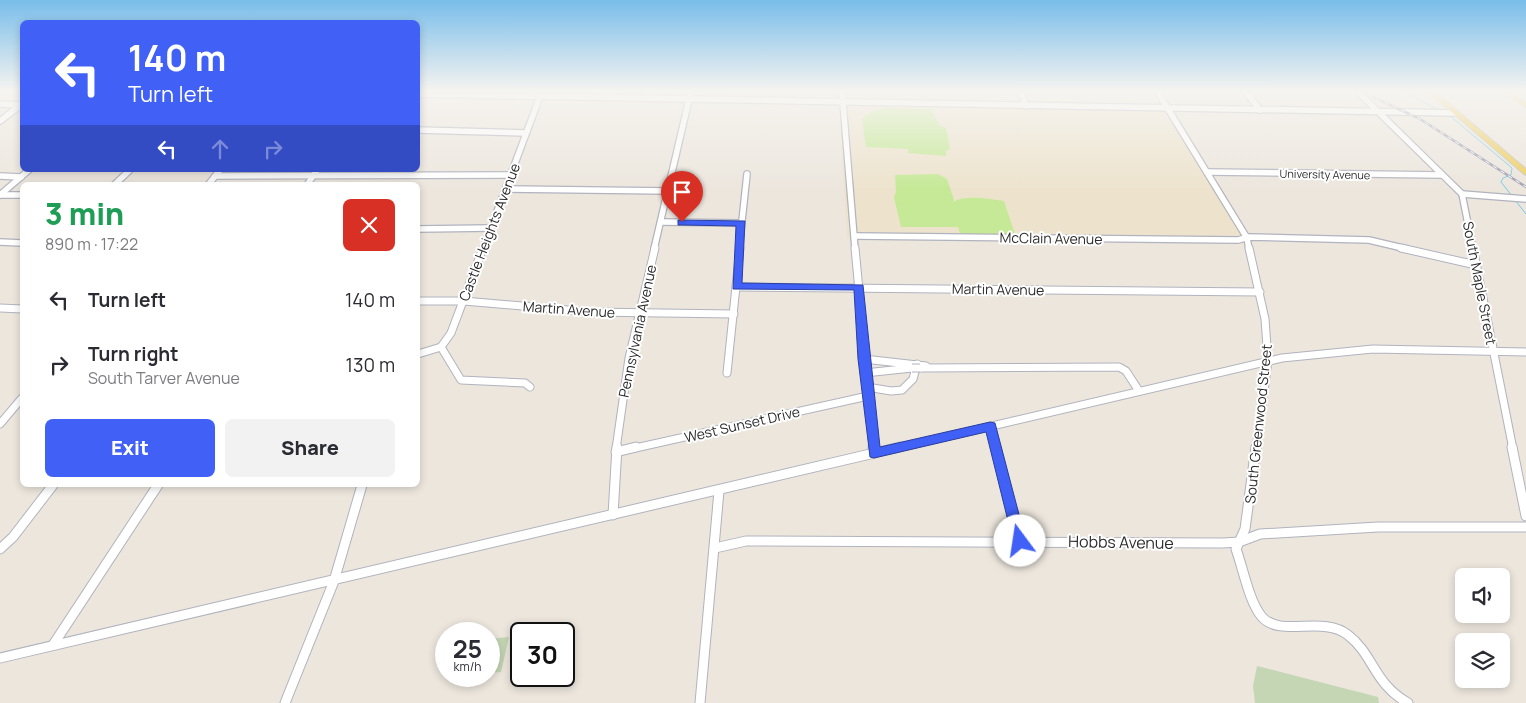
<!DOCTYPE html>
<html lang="en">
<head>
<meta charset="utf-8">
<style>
	:root { --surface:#fff; --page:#f2f2f3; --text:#2b2b33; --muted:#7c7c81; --accent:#4060f6 }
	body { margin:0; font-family:Manrope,sans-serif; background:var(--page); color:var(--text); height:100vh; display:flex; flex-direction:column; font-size:19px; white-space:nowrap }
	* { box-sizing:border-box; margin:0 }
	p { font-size:16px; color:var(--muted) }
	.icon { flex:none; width:28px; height:28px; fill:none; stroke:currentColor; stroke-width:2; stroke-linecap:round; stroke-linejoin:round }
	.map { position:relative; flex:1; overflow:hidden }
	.sheet { position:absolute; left:20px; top:182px; width:400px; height:305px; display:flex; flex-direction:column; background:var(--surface); border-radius:8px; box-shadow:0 2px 8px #0003 }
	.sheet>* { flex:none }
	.banner { position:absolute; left:20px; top:20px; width:400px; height:152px; border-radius:8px; box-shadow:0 2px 8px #0003; background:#4060f6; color:#fff; overflow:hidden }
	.buttons { position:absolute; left:1455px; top:568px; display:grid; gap:10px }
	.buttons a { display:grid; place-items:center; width:55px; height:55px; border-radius:8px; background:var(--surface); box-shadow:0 2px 8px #0003; font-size:25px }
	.speed { position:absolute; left:435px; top:622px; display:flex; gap:10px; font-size:25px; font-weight:700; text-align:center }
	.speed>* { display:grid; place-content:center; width:65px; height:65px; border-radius:50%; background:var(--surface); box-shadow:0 2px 8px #0003; line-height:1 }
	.speed small { font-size:12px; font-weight:400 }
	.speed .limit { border:2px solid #111; border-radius:8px; background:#fff; color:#111 }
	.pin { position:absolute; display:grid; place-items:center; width:42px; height:42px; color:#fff; margin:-51px -21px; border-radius:50% 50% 50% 0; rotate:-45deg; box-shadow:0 0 5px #0007 }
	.pin .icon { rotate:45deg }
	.me { position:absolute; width:55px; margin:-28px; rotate:346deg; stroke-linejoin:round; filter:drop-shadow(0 0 4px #0008) }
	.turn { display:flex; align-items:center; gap:18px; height:105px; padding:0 25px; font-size:22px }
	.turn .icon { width:65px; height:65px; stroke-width:2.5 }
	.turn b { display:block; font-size:35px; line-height:42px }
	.lanes { display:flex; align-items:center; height:48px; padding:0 25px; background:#0003; justify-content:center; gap:25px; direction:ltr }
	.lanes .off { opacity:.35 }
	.round { display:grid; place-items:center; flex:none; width:52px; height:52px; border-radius:8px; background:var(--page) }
	.headline { display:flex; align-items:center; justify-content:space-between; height:85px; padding:0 25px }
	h1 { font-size:30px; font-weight:800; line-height:38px; color:#1e9e55 }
	.primary-button { display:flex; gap:10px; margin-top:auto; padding:10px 25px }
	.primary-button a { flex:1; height:58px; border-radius:8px; background:var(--accent); color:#fff; font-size:20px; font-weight:800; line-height:58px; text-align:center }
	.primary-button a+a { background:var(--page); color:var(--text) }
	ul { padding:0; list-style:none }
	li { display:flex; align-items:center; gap:15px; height:65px; padding:0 25px }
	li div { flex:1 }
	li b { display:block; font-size:19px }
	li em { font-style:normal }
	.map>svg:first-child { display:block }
</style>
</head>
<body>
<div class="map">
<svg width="1526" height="703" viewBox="0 0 1526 703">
	<rect width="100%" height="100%" fill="#ece6dd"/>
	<path fill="#ede3cd" d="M839 105 1163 110 1167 112 1221 193 1246 244 847 239Z"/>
	<g fill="#c4d6b4">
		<path d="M509 637 501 672 489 673V639Z"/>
		<path d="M1257 666 1378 697 1379 703H1255L1253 686Z"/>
	</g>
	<g fill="#c5e996">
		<path d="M885 108 931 109 939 125 946 128 950 149 946 151V156L908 153V149L866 147 862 119 871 112Z"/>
		<path d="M938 174 947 179 954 200 952 203C963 194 990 199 1004 201L1015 234H960L958 227H901L894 197 896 192 895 175Z"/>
	</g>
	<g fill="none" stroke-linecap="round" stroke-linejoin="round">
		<g stroke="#72cbec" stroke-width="1">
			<path d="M1403 91 1438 110"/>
			<path d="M1449 115 1512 168 1511 175 1503 178 1501 182 1512 196"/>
			<path d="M1515 200 1526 214"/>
		</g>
		<defs>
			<g id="minor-far2">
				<path d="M842 91 855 249"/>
				<path d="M1020 91 1026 106"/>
				<path d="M1157 91 1247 238 1249 249"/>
				<path d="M1245 91 1260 110"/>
				<path d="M1357 91 1462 194 1473 249"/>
				<path d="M418 94 1455 113"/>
				<path d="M0 104 21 105"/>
				<path d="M0 121 22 104"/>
				<path d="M418 130 526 133"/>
				<path d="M1208 172 1442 175"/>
				<path d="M0 176 21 177"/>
				<path d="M215 176 511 175"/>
				<path d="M114 185 130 170"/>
				<path d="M208 185 220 170"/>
				<path d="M307 185 317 170"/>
				<path d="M506 189 669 191"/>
				<path d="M1462 194 1526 199"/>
				<path d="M0 195 29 170"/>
				<path d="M1 195H22"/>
				<path d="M662 222 741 223"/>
				<path d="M418 229 491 228"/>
				<path d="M855 236 1238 240 1249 237 1369 240 1407 249"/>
				<path d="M0 242 22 243"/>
				<path d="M483 249 542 91"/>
				<path d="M654 249 691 91"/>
				<path d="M739 249 747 174"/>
			</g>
			<g id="minor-far1">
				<path d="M855 248 874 449"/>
				<path d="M1249 248 1265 319 1268 361 1256 449"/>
				<path d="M1401 248 1476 265"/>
				<path d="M1473 248 1513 449"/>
				<path d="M736 287 1260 292"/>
				<path d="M418 301H464L590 312 734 314"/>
				<path d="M0 308 22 309"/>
				<path d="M441 347 461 380 525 383 530 387"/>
				<path d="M418 354 441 347 451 333 483 248"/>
				<path d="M864 359 926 366"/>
				<path d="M920 368 1119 367 1126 371 1139 391"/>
				<path d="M727 373 740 248"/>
				<path d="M865 373 912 368"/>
				<path d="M867 387 891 391 902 390 913 379 917 364"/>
				<path d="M0 424 22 398"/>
				<path d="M991 426 997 449"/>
				<path d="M616 449 629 358 655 248"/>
				<path d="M631 449 868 396"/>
				<path d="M894 449 1282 358 1373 349 1526 352"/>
			</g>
			<g id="minor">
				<path d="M873 447 874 453"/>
				<path d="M996 447 1019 541"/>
				<path d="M1256 447 1245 529 1236 549C1243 568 1249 602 1262 617 1281 638 1323 615 1348 635 1374 655 1373 683 1408 703"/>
				<path d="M1512 447 1526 516"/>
				<path d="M616 452 636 447"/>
				<path d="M613 515 617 447"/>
				<path d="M715 548 746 541 1223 543 1239 542 1260 534 1378 527H1526"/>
				<path d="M0 549 13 537 53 485"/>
				<path d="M53 645 158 485"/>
				<path d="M0 658 900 447"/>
				<path d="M285 703 334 581 362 485"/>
				<path d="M700 703 719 491"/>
			</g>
			<g id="major">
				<path d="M1427 91H1434L1526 169V175L1524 174Z"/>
				<path d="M1504 91H1511L1526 103V108Z"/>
			</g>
		</defs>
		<use href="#minor-far2" stroke="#b1b3be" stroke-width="8"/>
		<use href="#minor-far1" stroke="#b1b3be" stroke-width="9"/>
		<use href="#minor" stroke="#b1b3be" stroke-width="11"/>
		<use href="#major" stroke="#c8c8c8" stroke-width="2"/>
		<use href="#minor-far2" stroke="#fff" stroke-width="5.5"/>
		<use href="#minor-far1" stroke="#fff" stroke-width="7"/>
		<use href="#minor" stroke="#fff" stroke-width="9"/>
		<use href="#major" fill="#eece60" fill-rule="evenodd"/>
		<defs>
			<path id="rail" d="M1360 91 1420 119 1526 187"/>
		</defs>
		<use href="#rail" stroke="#a0a2b4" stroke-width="2.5"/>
		<use href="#rail" stroke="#fff" stroke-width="1" stroke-dasharray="4.5" stroke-linecap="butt"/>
		<defs>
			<path id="minor-bridge" d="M912 368H920"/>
		</defs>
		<use href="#minor-bridge" stroke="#b1b3be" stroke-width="9" stroke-linecap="butt"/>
		<use href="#minor-bridge" stroke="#fff" stroke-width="7"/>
	</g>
	<linearGradient id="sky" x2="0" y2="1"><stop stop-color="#79bdea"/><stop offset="0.48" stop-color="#f6f4f0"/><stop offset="1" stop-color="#f6f4f0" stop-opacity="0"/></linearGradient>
	<rect width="1526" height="190" fill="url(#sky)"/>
	<path fill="#4060f6" stroke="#2a3ea0" d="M678 220 745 221 742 283 863 285 880 447 990 422 995 423 1026 541 1024 546 1020 547 1015 546 1013 541 986 432 874 458 870 457 858 359 854 290 733 289 736 226 682 225H678Z"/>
	<g text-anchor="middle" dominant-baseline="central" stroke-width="4" stroke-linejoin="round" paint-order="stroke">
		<g font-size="11" fill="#2b2b2b" stroke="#fff">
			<text transform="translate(1325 174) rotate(1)">University Avenue</text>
		</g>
		<g font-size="14" fill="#2b2b2b" stroke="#fff">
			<text transform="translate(489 232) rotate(-69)">Castle Heights Avenue</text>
			<text transform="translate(1051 238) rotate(1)">McClain Avenue</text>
			<text transform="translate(1480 283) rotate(79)">South Maple Street</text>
			<text transform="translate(998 289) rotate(1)">Martin Avenue</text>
			<text transform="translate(569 309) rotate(4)">Martin Avenue</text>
			<text transform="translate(637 331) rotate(-78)">Pennsylvania Avenue</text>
			<text transform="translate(742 424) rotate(-13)">West Sunset Drive</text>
			<text transform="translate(1258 424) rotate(-84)">South Greenwood Street</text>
		</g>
		<g font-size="16" fill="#2b2b2b" stroke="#fff">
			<text transform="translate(1121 542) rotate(1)">Hobbs Avenue</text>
		</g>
	</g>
</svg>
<div class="buttons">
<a><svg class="icon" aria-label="sound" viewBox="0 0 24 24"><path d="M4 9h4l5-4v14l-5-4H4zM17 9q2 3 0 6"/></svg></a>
<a><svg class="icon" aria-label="layers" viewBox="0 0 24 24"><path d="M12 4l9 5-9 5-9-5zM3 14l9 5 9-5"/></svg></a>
</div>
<div class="speed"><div>25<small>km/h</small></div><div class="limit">30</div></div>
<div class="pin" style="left:682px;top:222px;background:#d93025"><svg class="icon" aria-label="arrive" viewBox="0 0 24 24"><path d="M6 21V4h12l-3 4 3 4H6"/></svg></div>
<svg class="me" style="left:1020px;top:541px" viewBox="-20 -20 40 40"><circle r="19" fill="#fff"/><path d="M0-13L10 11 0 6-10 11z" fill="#4060f6"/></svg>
<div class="banner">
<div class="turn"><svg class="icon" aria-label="left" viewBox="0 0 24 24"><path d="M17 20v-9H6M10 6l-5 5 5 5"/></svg><div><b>140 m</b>Turn left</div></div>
<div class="lanes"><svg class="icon" aria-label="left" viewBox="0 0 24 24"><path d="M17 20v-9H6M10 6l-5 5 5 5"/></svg><svg class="icon off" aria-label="ahead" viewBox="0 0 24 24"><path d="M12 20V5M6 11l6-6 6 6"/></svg><svg class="icon off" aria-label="right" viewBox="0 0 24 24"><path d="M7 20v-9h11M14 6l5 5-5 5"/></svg></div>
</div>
<section class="sheet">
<div class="headline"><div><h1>3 min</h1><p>890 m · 17:22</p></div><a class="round" style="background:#d93025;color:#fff"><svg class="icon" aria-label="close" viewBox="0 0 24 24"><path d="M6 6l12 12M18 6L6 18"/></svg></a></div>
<ul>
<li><svg class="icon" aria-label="left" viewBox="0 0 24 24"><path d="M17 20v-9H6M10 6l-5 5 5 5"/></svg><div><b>Turn left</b></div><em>140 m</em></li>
<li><svg class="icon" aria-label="right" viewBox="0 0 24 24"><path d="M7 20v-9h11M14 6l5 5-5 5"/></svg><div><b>Turn right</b><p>South Tarver Avenue</p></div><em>130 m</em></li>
</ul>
<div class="primary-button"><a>Exit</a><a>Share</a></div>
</section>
</div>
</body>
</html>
